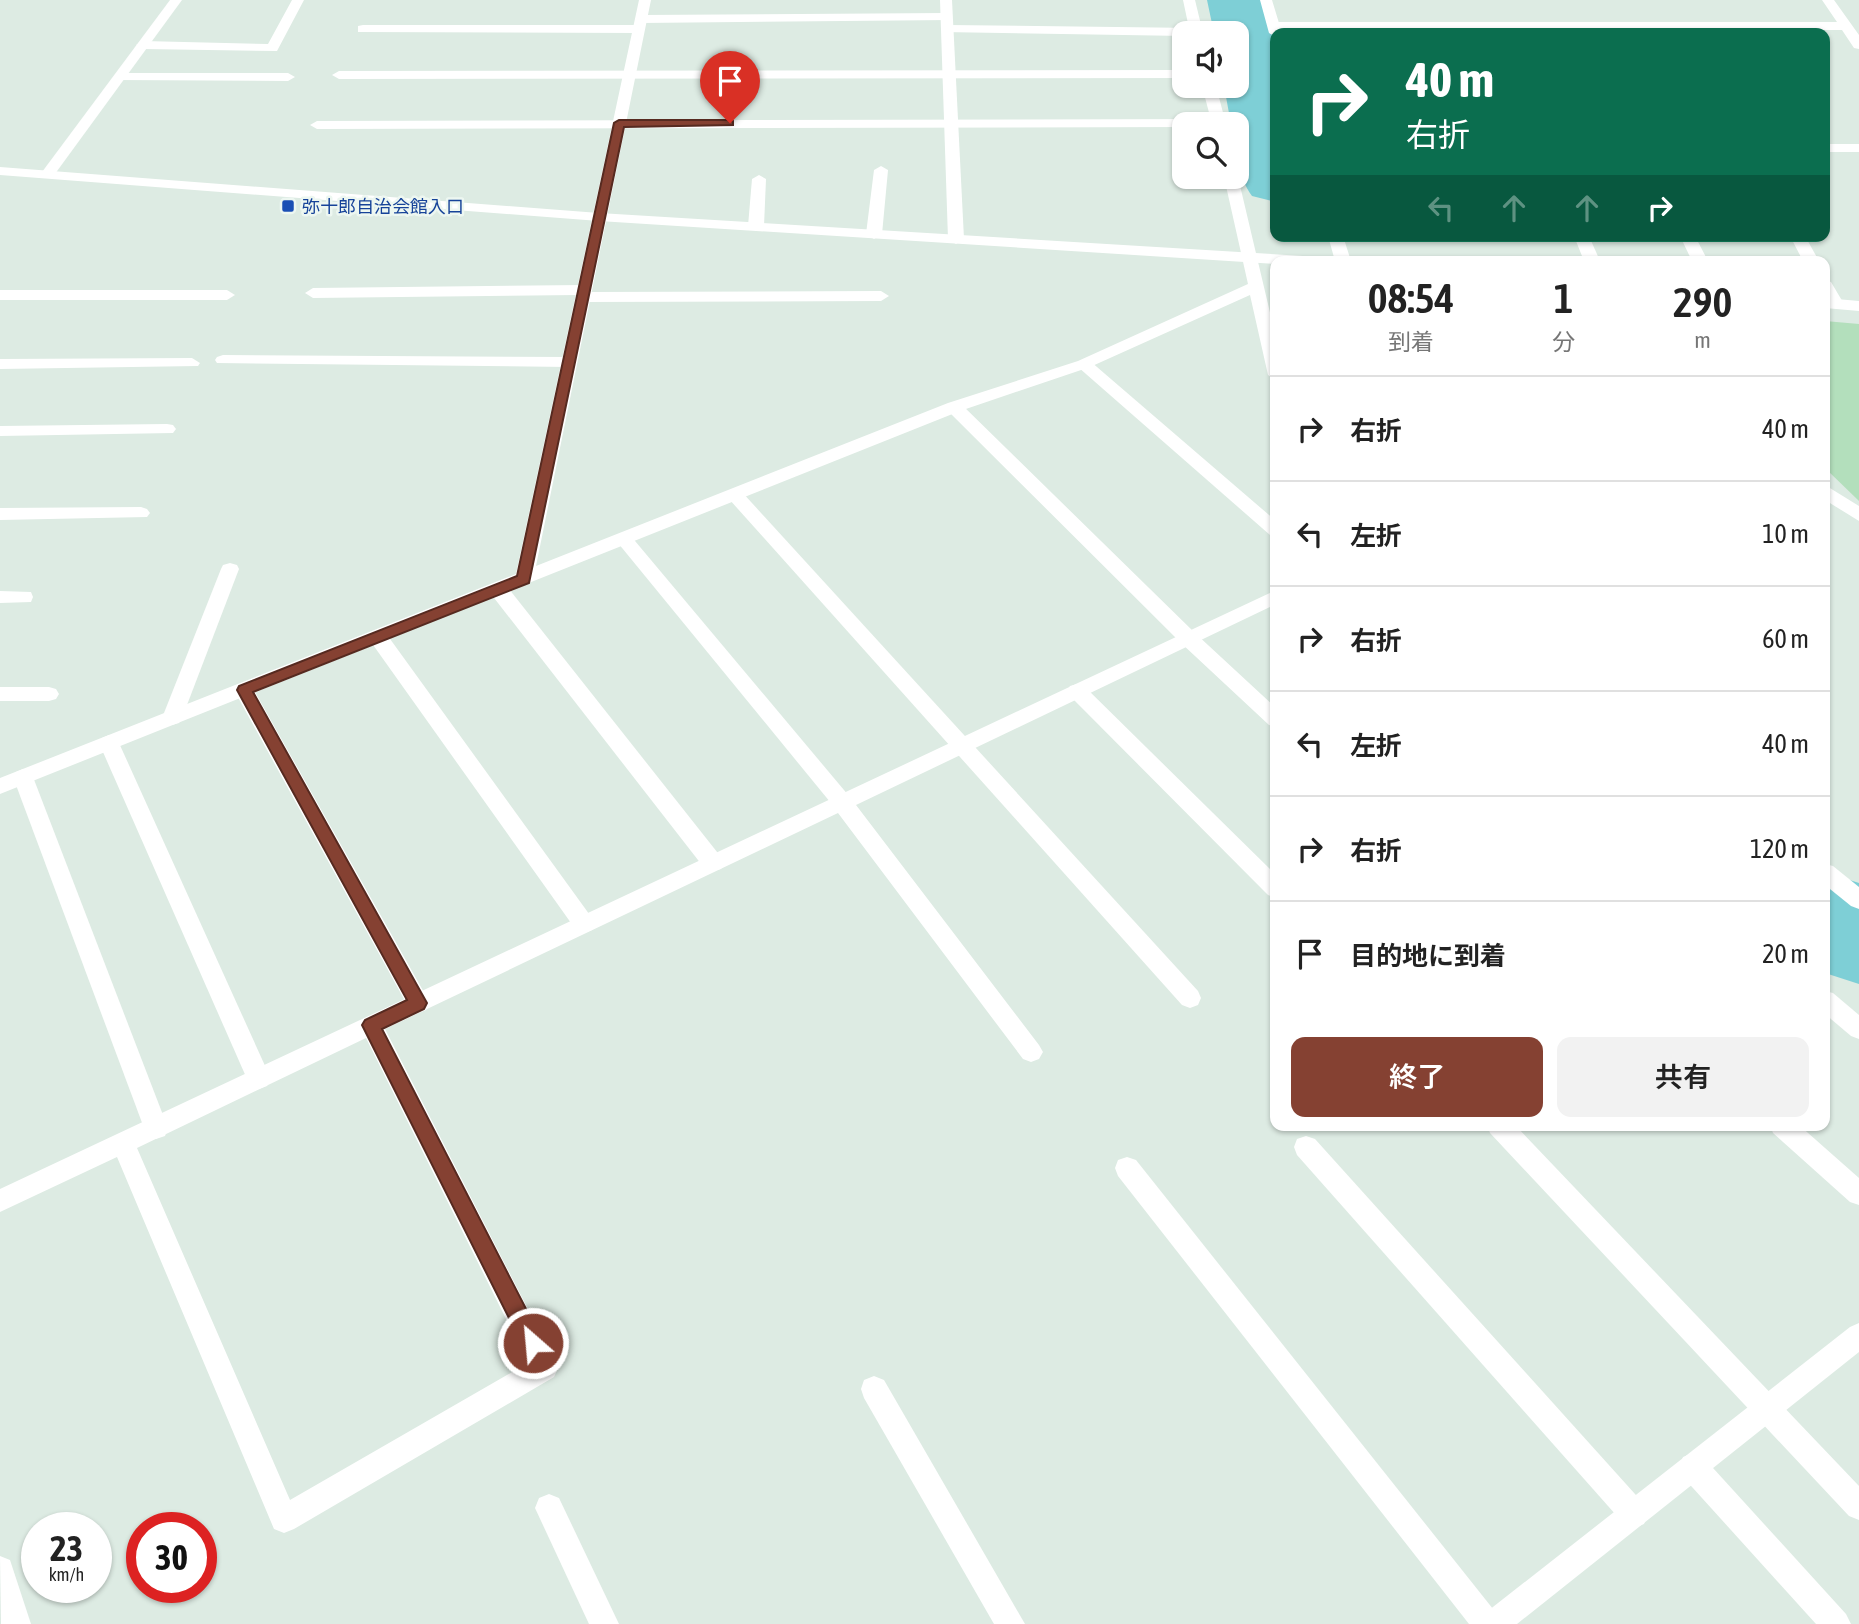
<!DOCTYPE html>
<html lang="ja">
<head>
<meta charset="utf-8">
<style>
	:root { --surface:#fff; --page:#f2f2f2; --text:#222; --muted:#767676; --line:#e0e0e0; --accent:#854132 }
	body { margin:0; font-family:"Asap Condensed","Noto Sans JP",sans-serif; background:var(--page); color:var(--text); height:100vh; display:flex; flex-direction:column; font-size:26px; white-space:nowrap }
	* { box-sizing:border-box; margin:0 }
	p { font-size:23px; color:var(--muted) }
	.icon { flex:none; width:38px; height:38px; fill:none; stroke:currentColor; stroke-width:2; stroke-linecap:round; stroke-linejoin:round }
	.map { position:relative; flex:1; overflow:hidden }
	.panel { position:absolute; left:1270px; top:256px; width:560px; height:875px; display:flex; flex-direction:column; background:var(--surface); border-radius:14px; box-shadow:0 2px 5px #0004 }
	.panel>* { flex:none }
	.top-card { position:absolute; left:1270px; top:28px; width:560px; height:214px; border-radius:14px; box-shadow:0 2px 5px #0004; background:#0b6e4f; color:#fff; overflow:hidden }
	.fabs { position:absolute; left:1172px; top:21px; display:grid; gap:14px }
	.fabs a { display:grid; place-items:center; width:77px; height:77px; border-radius:14px; background:var(--surface); box-shadow:0 2px 5px #0004; font-size:35px }
	.speed { position:absolute; left:21px; top:1512px; display:flex; gap:14px; font-size:35px; font-weight:700; text-align:center }
	.speed>* { display:grid; place-content:center; width:91px; height:91px; border-radius:50%; background:var(--surface); box-shadow:0 2px 5px #0004; line-height:1 }
	.speed small { font-size:18px; font-weight:400 }
	.speed .limit { border:10px solid #d22; background:#fff; color:#111 }
	.pin { position:absolute; display:grid; place-items:center; width:60px; height:60px; color:#fff; margin:-72px -30px; border-radius:50% 50% 50% 0; rotate:-45deg; box-shadow:0 0 7px #0007 }
	.pin .icon { rotate:45deg }
	.me { position:absolute; width:77px; margin:-38px; rotate:333deg; stroke-linejoin:round; filter:drop-shadow(0 0 5px #0008) }
	.turn { display:flex; align-items:center; gap:24px; height:147px; padding:0 21px; font-size:32px }
	.turn .icon { width:91px; height:91px; stroke-width:2.5 }
	.turn b { display:block; font-size:49px; line-height:60px }
	.lanes { display:flex; align-items:center; height:66px; padding:0 21px; background:#0003; justify-content:center; gap:35px; direction:ltr }
	.lanes .off { opacity:.35 }
	.eta { display:flex; justify-content:space-evenly; align-items:center; height:119px; text-align:center }
	.eta b { font-size:42px; font-weight:600; line-height:49px }
	.primary-button { display:flex; gap:14px; margin-top:auto; padding:14px 21px }
	.primary-button a { flex:1; height:80px; border-radius:14px; background:var(--accent); color:#fff; font-size:28px; font-weight:600; line-height:80px; text-align:center }
	.primary-button a+a { background:var(--page); color:var(--text) }
	ul { padding:0; list-style:none }
	li { display:flex; align-items:center; gap:21px; height:105px; padding:0 21px; border-top:2px solid var(--line) }
	li div { flex:1 }
	li b { display:block; font-size:26px }
	li em { font-style:normal }
	.map>svg:first-child { display:block }
</style>
</head>
<body>
<div class="map">
<svg width="1859" height="1624" viewBox="0 0 1859 1624">
	<rect width="100%" height="100%" fill="#ddebe3"/>
	<path fill="#b3dfbc" d="M1825 321 1859 324V501L1825 468Z"/>
	<g fill="none" stroke-linecap="round" stroke-linejoin="round">
		<g fill="#7ecfd6" fill-rule="evenodd">
			<path d="M1207 0H1267L1276 38V202L1252 196C1236 174 1237 151 1237 124H1231L1224 86H1237V33H1214Z"/>
			<path d="M1825 872 1859 883V984L1825 973Z"/>
		</g>
		<g fill="#fff" fill-rule="evenodd">
			<path d="M292 0H304L277 51 143 49 136 45 143 41 268 44Z"/>
			<path d="M946 13 951 14V20L641 23 635 19 641 15Z"/>
			<path d="M363 25H638L645 29 638 33 358 32V26Z"/>
			<path d="M947 25 1196 28 1203 32 1185 33V36L942 32V26Z"/>
			<path d="M1185 70V78L339 79 332 75 339 71Z"/>
			<path d="M120 73H288L295 77 288 81 115 80V74Z"/>
			<path d="M1219 119 1224 120 1225 124H1185V127L317 129 310 125 317 121Z"/>
			<path d="M1574 236H1589L1600 261H1584Z"/>
			<path d="M1680 236H1695L1708 261H1692Z"/>
			<path d="M1790 236H1805L1819 261H1803Z"/>
			<path d="M1825 280 1831 282 1844 304 1842 307H1830C1824 299 1825 291 1825 280Z"/>
			<path d="M584 285 590 287V292L881 291 889 296 881 301 583 302 577 300V295L313 298 305 293 313 288Z"/>
			<path d="M0 290H227L235 295 227 300H0Z"/>
			<path d="M223 355 569 357 577 362 569 367 217 363 215 360 217 357Z"/>
			<path d="M192 358 200 363 198 366 0 369V359Z"/>
			<path d="M1084 359 1090 361 1276 521V537L1270 535 1078 367 1076 364Z"/>
			<path d="M954 402 960 403 1195 633 1276 708V727L1269 725 1181 643 948 411 946 407Z"/>
			<path d="M167 424 173 425 176 429 173 433 0 436V426Z"/>
			<path d="M735 489 741 491 1198 991 1201 998 1198 1005 1190 1008 1182 1005 729 499 726 495Z"/>
			<path d="M141 507 147 509 150 513 147 517 0 520V508Z"/>
			<path d="M624 533 630 535 849 796 852 802 849 808 842 810 835 808 618 543 615 539Z"/>
			<path d="M230 563 237 565 239 569 182 718 179 723 172 725 165 723 162 718 221 569 223 565Z"/>
			<path d="M498 583 505 584 721 857 724 863 721 869 713 871 705 869 491 594 489 589 491 584Z"/>
			<path d="M0 591 31 592 33 597 31 602 0 603Z"/>
			<path d="M378 630 385 632 592 918 595 924 592 930 584 933 576 930 371 642 368 637 371 632Z"/>
			<path d="M244 683 251 685 426 996 429 1003 426 1010 418 1013 410 1010 234 690 237 685Z"/>
			<path d="M1077 684 1084 686 1276 875V898L1268 895 1070 696 1067 691 1070 686Z"/>
			<path d="M0 687H49L56 689 59 694 56 699 49 701H0Z"/>
			<path d="M109 735 116 738 119 743 271 1079 267 1086 259 1089 251 1086 247 1079 99 743 102 738Z"/>
			<path d="M23 769 30 772 33 777 168 1128 165 1136 156 1139 147 1136 144 1128 13 777 16 772Z"/>
			<path d="M1487 1125H1515L1859 1486V1520L1849 1516 1490 1133Z"/>
			<path d="M1770 1125H1799L1859 1178V1205L1850 1202 1773 1133Z"/>
			<path d="M1306 1136 1315 1139 1644 1504 1648 1514 1644 1524 1634 1528 1624 1524 1297 1155 1294 1147 1297 1139Z"/>
			<path d="M1127 1157 1136 1160 1497 1614 1502 1624H1469L1118 1176 1115 1168 1118 1160Z"/>
			<path d="M874 1376 884 1380 1025 1624H994L864 1398 861 1389 864 1380Z"/>
			<path d="M1693 1453 1703 1457 1846 1614 1851 1624H1816L1683 1477 1679 1467 1683 1457Z"/>
			<path d="M549 1494 559 1498 619 1624H589L535 1508 539 1498Z"/>
			<path d="M0 1556 10 1560 31 1624H1Z"/>
		</g>
		<g fill="#fff" fill-rule="evenodd">
			<path d="M170 0H182L52 178H42L40 175 42 172Z"/>
			<path d="M639 0H651L536 566 948 403 1078 361 1248 284 1224 177H1238L1276 338V380L1268 375 1250 295 1090 367 960 411 0 794V778L516 574Z"/>
			<path d="M940 0H952L964 239 956 244 948 239Z"/>
			<path d="M1183 0H1195L1203 33H1190Z"/>
			<path d="M1822 0H1834L1859 35V49L1854 48 1842 30H1274L1268 26 1274 22H1837Z"/>
			<path d="M1202 86H1216L1226 124H1212Z"/>
			<rect x="1825" y="144" width="34" height="8"/>
			<path d="M881 166 888 170 882 234 874 239 866 234 874 170Z"/>
			<path d="M759 175 766 179 764 226 756 231 748 226 752 179Z"/>
			<path d="M1825 485 1859 506V521L1825 500Z"/>
			<path d="M1276 590V604L856 805 1039 1045 1043 1052 1039 1059 1031 1062 1023 1059 838 813 385 1029 558 1368 554 1377 294 1529 284 1533 274 1529 117 1157 0 1212V1189ZM366 1038 528 1363 290 1500 137 1148Z"/>
			<path d="M1825 991 1833 993 1859 1015V1039L1851 1036 1825 1014Z"/>
			<path d="M1859 1323V1352L1517 1624H1479L1484 1614 1850 1327Z"/>
		</g>
		<g fill="#fff" fill-rule="evenodd">
			<path d="M1260 0H1272L1282 33H1276V37L1269 33Z"/>
			<path d="M0 167 599 213 1303 256 1311 261H1276V264L599 221 0 175Z"/>
			<path d="M1328 236H1343L1351 261H1335Z"/>
			<path d="M1825 298 1859 301V311L1825 308Z"/>
			<path d="M1825 864 1833 866 1859 887V909L1851 906 1825 885Z"/>
		</g>
	</g>
	<path fill="#854132" stroke="#562a20" stroke-width="2" d="M730 120 733 121V125L624 127 529 583 253 692 427 1003 424 1009 382 1029 540 1336 543 1343 540 1350 533 1353 525 1350 362 1025 365 1020 407 1000 237 690 239 686 517 576 614 123 619 120Z"/>
	<rect fill="#1a4fb4" stroke="#edf7f1" stroke-width="2.5" x="281" y="199" width="14" height="14" rx="3.5"/>
	<g text-anchor="middle" dominant-baseline="central" stroke-width="5" stroke-linejoin="round" paint-order="stroke">
		<g font-size="18" fill="#164399" stroke="#edf7f1" text-anchor="start">
			<text x="302" y="206">弥十郎自治会館入口</text>
		</g>
	</g>
</svg>
<div class="fabs">
<a><svg class="icon" aria-label="sound" viewBox="0 0 24 24"><path d="M4 9h4l5-4v14l-5-4H4zM17 9q2 3 0 6"/></svg></a>
<a><svg class="icon" aria-label="search" viewBox="0 0 24 24"><circle cx="10" cy="10" r="6"/><path d="M15 15l6 6"/></svg></a>
</div>
<div class="speed"><div>23<small>km/h</small></div><div class="limit">30</div></div>
<div class="pin" style="left:730px;top:123px;background:#d93025"><svg class="icon" aria-label="arrive" viewBox="0 0 24 24"><path d="M6 21V4h12l-3 4 3 4H6"/></svg></div>
<svg class="me" style="left:533px;top:1343px" viewBox="-20 -20 40 40"><circle r="17" fill="#854132" stroke="#fff" stroke-width="3"/><path d="M0-11L8 9 0 5-8 9z" fill="#fff"/></svg>
<div class="top-card">
<div class="turn"><svg class="icon" aria-label="right" viewBox="0 0 24 24"><path d="M7 20v-9h11M14 6l5 5-5 5"/></svg><div><b>40 m</b>右折</div></div>
<div class="lanes"><svg class="icon off" aria-label="left" viewBox="0 0 24 24"><path d="M17 20v-9H6M10 6l-5 5 5 5"/></svg><svg class="icon off" aria-label="ahead" viewBox="0 0 24 24"><path d="M12 20V5M6 11l6-6 6 6"/></svg><svg class="icon off" aria-label="ahead" viewBox="0 0 24 24"><path d="M12 20V5M6 11l6-6 6 6"/></svg><svg class="icon" aria-label="right" viewBox="0 0 24 24"><path d="M7 20v-9h11M14 6l5 5-5 5"/></svg></div>
</div>
<section class="panel">
<div class="eta">
<div><b>08:54</b><p>到着</p></div>
<div><b>1</b><p>分</p></div>
<div><b>290</b><p>m</p></div>
</div>
<ul>
<li><svg class="icon" aria-label="right" viewBox="0 0 24 24"><path d="M7 20v-9h11M14 6l5 5-5 5"/></svg><div><b>右折</b></div><em>40 m</em></li>
<li><svg class="icon" aria-label="left" viewBox="0 0 24 24"><path d="M17 20v-9H6M10 6l-5 5 5 5"/></svg><div><b>左折</b></div><em>10 m</em></li>
<li><svg class="icon" aria-label="right" viewBox="0 0 24 24"><path d="M7 20v-9h11M14 6l5 5-5 5"/></svg><div><b>右折</b></div><em>60 m</em></li>
<li><svg class="icon" aria-label="left" viewBox="0 0 24 24"><path d="M17 20v-9H6M10 6l-5 5 5 5"/></svg><div><b>左折</b></div><em>40 m</em></li>
<li><svg class="icon" aria-label="right" viewBox="0 0 24 24"><path d="M7 20v-9h11M14 6l5 5-5 5"/></svg><div><b>右折</b></div><em>120 m</em></li>
<li><svg class="icon" aria-label="arrive" viewBox="0 0 24 24"><path d="M6 21V4h12l-3 4 3 4H6"/></svg><div><b>目的地に到着</b></div><em>20 m</em></li>
</ul>
<div class="primary-button"><a>終了</a><a>共有</a></div>
</section>
</div>
</body>
</html>
